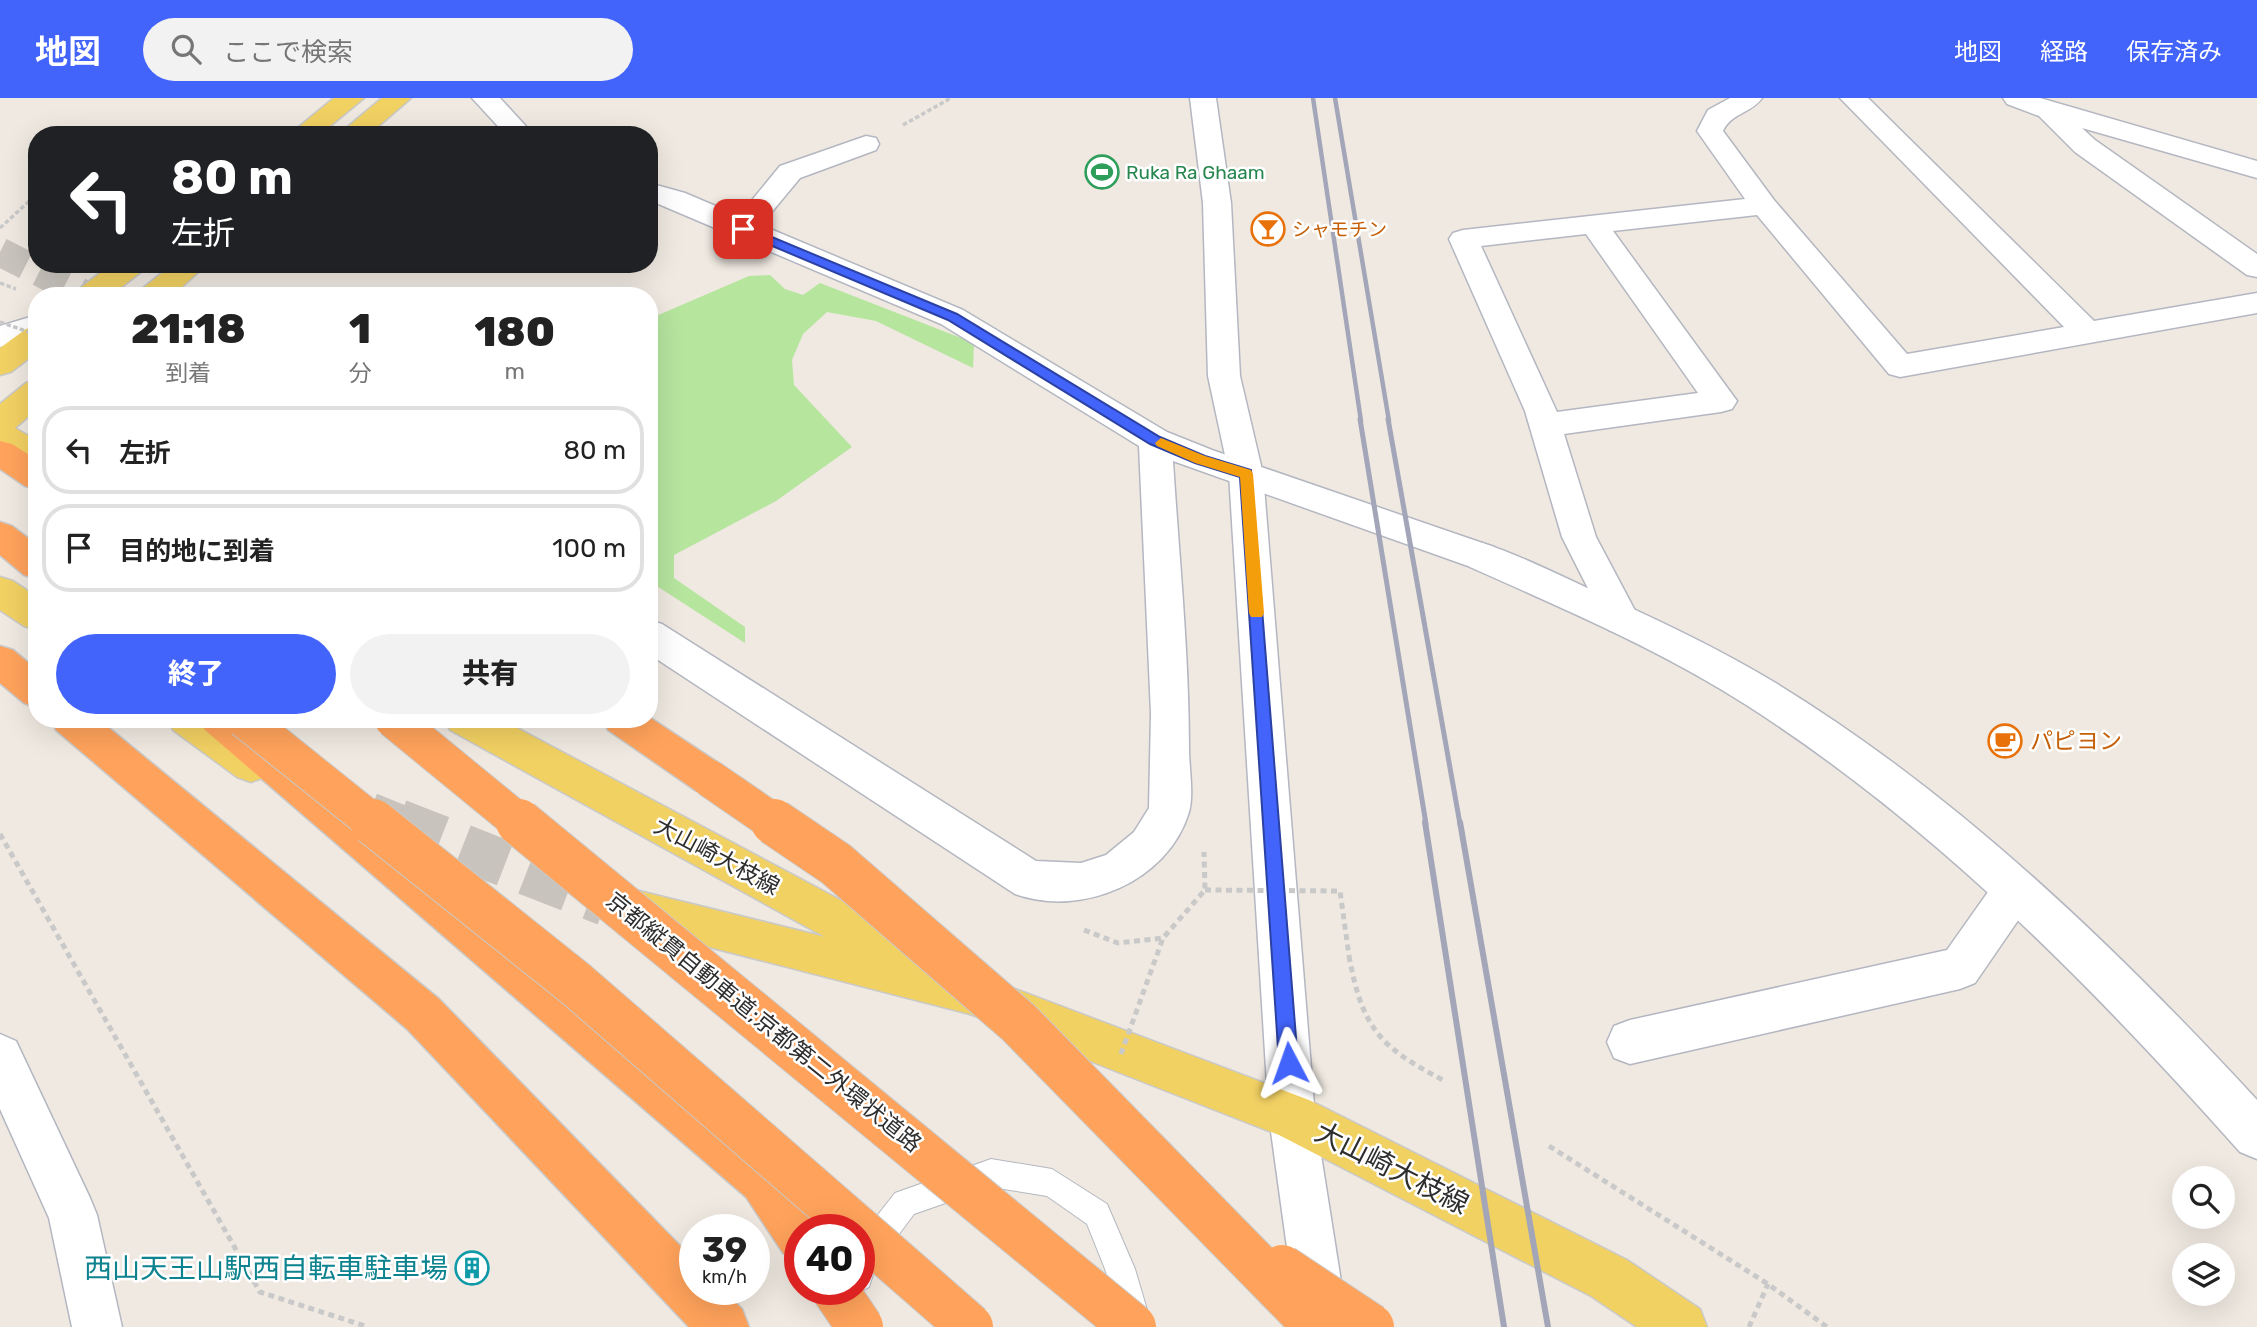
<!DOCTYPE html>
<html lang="ja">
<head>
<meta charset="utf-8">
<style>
	:root { --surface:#fff; --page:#f2f2f2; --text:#222; --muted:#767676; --line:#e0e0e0; --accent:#4264fb }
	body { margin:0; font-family:Rubik,"Noto Sans JP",sans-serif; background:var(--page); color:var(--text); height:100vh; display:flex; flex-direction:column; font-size:26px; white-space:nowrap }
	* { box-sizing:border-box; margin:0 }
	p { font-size:23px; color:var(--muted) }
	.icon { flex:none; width:38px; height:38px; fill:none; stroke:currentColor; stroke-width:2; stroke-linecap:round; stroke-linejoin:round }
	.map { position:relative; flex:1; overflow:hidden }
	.sheet { position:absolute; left:28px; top:189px; width:630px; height:441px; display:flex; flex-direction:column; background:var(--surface); border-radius:28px; box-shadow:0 7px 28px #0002 }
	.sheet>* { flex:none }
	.top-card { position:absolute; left:28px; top:28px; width:630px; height:147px; border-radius:28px; box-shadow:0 7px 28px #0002; background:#202124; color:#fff; overflow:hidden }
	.controls { position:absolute; left:2172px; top:1068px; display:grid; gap:14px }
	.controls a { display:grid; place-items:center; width:63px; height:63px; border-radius:50%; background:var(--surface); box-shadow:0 7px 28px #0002; font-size:35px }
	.speed { position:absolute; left:679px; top:1116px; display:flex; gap:14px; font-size:35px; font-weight:700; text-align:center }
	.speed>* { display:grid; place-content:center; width:91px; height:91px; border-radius:50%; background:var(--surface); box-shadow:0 7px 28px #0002; line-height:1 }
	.speed small { font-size:18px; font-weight:400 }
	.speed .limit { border:10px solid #d22; background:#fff; color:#111 }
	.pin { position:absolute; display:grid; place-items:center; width:60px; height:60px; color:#fff; margin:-30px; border-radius:14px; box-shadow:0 4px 10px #0006 }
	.me { position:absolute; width:77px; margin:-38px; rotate:356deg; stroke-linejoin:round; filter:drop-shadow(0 0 5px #0008) }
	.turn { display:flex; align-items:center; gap:24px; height:147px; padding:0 28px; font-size:32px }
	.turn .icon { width:91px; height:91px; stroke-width:2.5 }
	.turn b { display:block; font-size:49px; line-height:60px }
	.eta { display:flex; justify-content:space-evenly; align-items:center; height:119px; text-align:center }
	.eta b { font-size:42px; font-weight:800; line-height:49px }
	.button { display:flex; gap:14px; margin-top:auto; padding:14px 28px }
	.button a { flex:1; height:80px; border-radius:42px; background:var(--accent); color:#fff; font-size:28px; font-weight:800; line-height:80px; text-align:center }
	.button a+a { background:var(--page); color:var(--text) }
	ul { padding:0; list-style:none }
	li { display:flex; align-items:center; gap:21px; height:88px; margin:0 14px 10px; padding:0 14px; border:4px solid var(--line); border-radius:28px }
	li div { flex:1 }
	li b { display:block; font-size:26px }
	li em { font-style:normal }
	header { display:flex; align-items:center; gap:42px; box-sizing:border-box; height:98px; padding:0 35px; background:var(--accent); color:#fff }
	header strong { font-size:33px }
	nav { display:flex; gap:38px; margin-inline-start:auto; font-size:24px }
	.search { width:490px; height:63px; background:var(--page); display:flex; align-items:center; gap:18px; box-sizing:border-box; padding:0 24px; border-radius:38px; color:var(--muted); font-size:26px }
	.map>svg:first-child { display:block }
</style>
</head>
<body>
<header>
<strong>地図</strong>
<div class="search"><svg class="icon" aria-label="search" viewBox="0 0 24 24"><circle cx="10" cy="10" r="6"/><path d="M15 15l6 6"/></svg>ここで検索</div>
<nav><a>地図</a><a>経路</a><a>保存済み</a></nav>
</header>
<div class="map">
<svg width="2257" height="1229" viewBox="0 0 2257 1229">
	<rect width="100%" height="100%" fill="#efe9e1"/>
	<path fill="#b6e59e" d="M770 177 785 191 803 197 820 185 974 245 973 270 876 223 827 214 803 236 792 262 794 287 852 349 776 403 674 457V480L745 529V545L649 483V221L749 178Z"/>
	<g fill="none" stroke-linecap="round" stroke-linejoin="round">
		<path stroke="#c8c4bd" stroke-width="29" stroke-dasharray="29 15" stroke-linecap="butt" d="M0 154 87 198"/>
		<path stroke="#c8c4bd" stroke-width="37" stroke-dasharray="37 18" stroke-linecap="butt" d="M370 713 402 726"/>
		<path stroke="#c8c4bd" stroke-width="46" stroke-dasharray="46 23" stroke-linecap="butt" d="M398 724 606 805"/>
		<defs>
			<path id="service" d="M991 1061 1052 1071 1107 1106 1135 1171 1150 1222 1147 1229H1123L1105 1171 1087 1126 1047 1098 991 1089 914 1116 876 1167 869 1189 859 1194 854 1192H859V1141L895 1095Z"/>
			<g id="minor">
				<path d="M472 0H500L534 37H506Z"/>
				<path d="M1730 0H1762C1752 15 1731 15 1723 33L1774 102 1907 256 2064 229 1840 0H1868L2094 223 2257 195V215L1900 279 1889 276 1757 117 1613 133 1737 303 1732 311 1721 314 1564 336 1596 439 1640 522 1635 532 1622 537 1609 532 1562 439 1525 313 1449 141 1453 135 1463 132 1745 101 1697 33 1708 12ZM1586 136 1698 295 1557 314 1481 148Z"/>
				<path d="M2003 0H2040L2257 63V80L2082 30 2095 42 2257 156V179L2247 177 2075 54 2039 18 2007 6Z"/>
				<path d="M866 38 876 40 879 46 876 52 800 80 761 127 963 212 1167 334 1212 352 1494 449 1500 459 1494 469 1482 473 1173 363C1179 459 1189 555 1189 651 1189 670 1194 696 1189 714 1168 784 1081 820 1015 796L649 556V522L662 526 1036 763 1081 765 1106 757 1134 734 1149 710 1151 615 1139 348 941 226 649 102V85L685 95 739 118 780 68Z"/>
				<path d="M2015 772 2030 777 2036 791 2030 805 1975 885 1960 891 1630 966 1614 960 1607 944 1614 928 1630 922 1947 852 2000 777Z"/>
				<path d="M0 936 16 943 90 1100 97 1117 122 1229H72L49 1120 0 1011Z"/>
			</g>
			<g id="tertiary">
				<path d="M1190 0H1216L1231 105 1240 278 1263 376 1315 1019 1346 1215 1341 1229H1301L1296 1215 1269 1019 1229 376 1208 278 1203 105Z"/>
				<path d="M37 217V238L0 249V228Z"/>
				<path d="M1482 445C1525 459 1567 481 1609 500 1665 525 1721 552 1774 584 1956 695 2113 846 2257 1002V1061L2240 1054C2092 888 1936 729 1748 608 1661 552 1564 511 1470 469L1464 459 1470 449Z"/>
			</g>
			<g id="primary">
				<path d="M334 0H364L319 37H289Z"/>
				<path d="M382 0H411L368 37H338Z"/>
				<path d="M112 166H147L142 173 110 198H75L79 191Z"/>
				<path d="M173 166H207L172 198H138L142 191Z"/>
				<path d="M37 228V254L11 274 0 277V250L26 231Z"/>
				<path d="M37 282V311L15 330 37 343V371L25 368 0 352V306L26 285Z"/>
				<path d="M0 479 13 483 37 499V532L24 528 0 512Z"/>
				<path d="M168 621H217L265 655 271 667 265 679 251 684 237 679 173 632Z"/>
				<path d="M445 621H500L936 853 942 867 970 874 1309 1002 1627 1162 1700 1211 1707 1229H1637L1591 1198 1279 1037 970 916 608 823 602 809 608 795 623 789 825 839 450 632Z"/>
			</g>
			<g id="motorway">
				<path d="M0 343 12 346 37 362V391L25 388 0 371Z"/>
				<path d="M0 424 12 428 37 447V481L24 477 0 457Z"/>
				<path d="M0 548 13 552 37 572V610L24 605 0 585Z"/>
				<path d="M649 619 723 668 729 680 723 692 709 697 695 692 608 632 603 621H649Z"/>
				<path d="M51 621H98L439 901 695 1163V1192H723L742 1211 749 1229H689L407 931 56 632Z"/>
				<path d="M200 621H247L780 1065 817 1121 822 1132H800V1162L783 1155 746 1099 205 632Z"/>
			</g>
		</defs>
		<use href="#service" stroke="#b4b7c1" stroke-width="2"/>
		<use href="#minor" stroke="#b4b7c1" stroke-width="3"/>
		<use href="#tertiary" stroke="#b4b7c1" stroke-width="3"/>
		<use href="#primary" stroke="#c9c9c9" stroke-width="3"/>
		<use href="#motorway" stroke="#c9c9c9" stroke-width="3"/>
		<g stroke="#c9c9c9" stroke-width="3.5" stroke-dasharray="4.5 2.5" stroke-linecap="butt">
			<path d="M903 27 951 0"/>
			<path d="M0 130 37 96"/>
			<path d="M0 185 16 191"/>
		</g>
		<g stroke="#c9c9c9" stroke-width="5" stroke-dasharray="6 4.5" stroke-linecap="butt">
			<path d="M0 736 260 1194 368 1229"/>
			<path d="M1084 832 1118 845 1163 840 1205 792 1204 754"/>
			<path d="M1349 858C1362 929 1379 949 1443 982"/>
			<path d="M1549 1048 1768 1186 1827 1229"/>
			<path d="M1749 1229 1768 1186"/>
		</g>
		<use href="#service" fill="#fff" fill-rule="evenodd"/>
		<use href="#minor" fill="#fff" fill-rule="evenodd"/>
		<use href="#tertiary" fill="#fff" fill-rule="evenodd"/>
		<use href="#primary" fill="#f2d163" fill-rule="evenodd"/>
		<use href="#motorway" fill="#ffa35c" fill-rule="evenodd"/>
		<g stroke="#a3a6b8" stroke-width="4.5">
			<path d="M1313 0 1361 323"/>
			<path d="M1335 0 1389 323"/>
		</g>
		<g stroke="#a3a6b8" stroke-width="5">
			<path d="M1360 321 1426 726"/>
			<path d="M1388 321 1460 726"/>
		</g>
		<g stroke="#a3a6b8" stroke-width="6">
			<path d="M1425 724 1504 1229"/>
			<path d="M1460 724 1548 1229"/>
		</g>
		<defs>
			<g id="motorway-bridge-far1">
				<path d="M244 621 375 726"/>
				<path d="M393 621 521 726"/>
				<path d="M709 680 776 726"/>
			</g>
			<g id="motorway-bridge">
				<path d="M373 724 576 886 859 1132"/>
				<path d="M519 724 1133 1229"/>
				<path d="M774 724 836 766 1019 925 1317 1229"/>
				<path d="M859 1132 970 1229"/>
				<path d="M1282 1170 1371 1229"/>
				<path d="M835 1192 860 1229"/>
			</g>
		</defs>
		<use href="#motorway-bridge-far1" stroke="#c9c9c9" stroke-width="39" stroke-linecap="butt"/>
		<use href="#motorway-bridge" stroke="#c9c9c9" stroke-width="48" stroke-linecap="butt"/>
		<path stroke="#c9c9c9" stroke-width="3.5" stroke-dasharray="4.5 2.5" stroke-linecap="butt" d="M0 224 37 237"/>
		<g stroke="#c9c9c9" stroke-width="5" stroke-dasharray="6 4.5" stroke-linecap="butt">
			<path d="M1205 792 1340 793 1349 858"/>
			<path d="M1121 956 1163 840"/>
		</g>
		<use href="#motorway-bridge-far1" stroke="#ffa35c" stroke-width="37"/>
		<use href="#motorway-bridge" stroke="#ffa35c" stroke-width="46"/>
	</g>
	<path fill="#4264fb" stroke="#2b41a3" stroke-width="2" d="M743 127 957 216 1160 339 1205 358 1251 372 1298 965 1295 972 1289 975 1282 972 1279 965 1240 379 1195 365 1150 346 948 222 739 134V128Z"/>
	<path fill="#f59e0b" d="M1161 340 1205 358 1251 372 1253 376 1264 515 1262 519H1251L1249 515 1240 379 1195 365 1157 348 1155 345Z"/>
	<defs>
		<symbol id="stadium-ring" viewBox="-11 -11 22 22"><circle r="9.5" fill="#fff" stroke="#2e9e5b" stroke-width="1.5"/><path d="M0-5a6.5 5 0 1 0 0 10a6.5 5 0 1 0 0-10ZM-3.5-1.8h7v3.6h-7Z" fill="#2e9e5b"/></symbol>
		<symbol id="bar-ring" viewBox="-11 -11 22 22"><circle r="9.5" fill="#fff" stroke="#e8710a" stroke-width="1.5"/><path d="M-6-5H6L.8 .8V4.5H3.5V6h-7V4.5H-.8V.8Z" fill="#e8710a"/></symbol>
		<symbol id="cafe-ring" viewBox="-11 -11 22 22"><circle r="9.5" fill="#fff" stroke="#e8710a" stroke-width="1.5"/><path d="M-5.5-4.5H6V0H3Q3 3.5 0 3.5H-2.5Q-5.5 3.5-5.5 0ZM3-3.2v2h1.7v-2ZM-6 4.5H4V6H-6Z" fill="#e8710a"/></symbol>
		<symbol id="building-ring" viewBox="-11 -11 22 22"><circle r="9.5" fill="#fff" stroke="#0f9aa8" stroke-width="1.5"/><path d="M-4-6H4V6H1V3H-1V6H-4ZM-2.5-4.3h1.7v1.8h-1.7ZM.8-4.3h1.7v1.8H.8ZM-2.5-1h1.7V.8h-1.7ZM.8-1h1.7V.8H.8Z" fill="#0f9aa8"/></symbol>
	</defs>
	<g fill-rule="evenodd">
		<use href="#stadium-ring" x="1083" y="55" width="38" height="38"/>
		<use href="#bar-ring" x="1249" y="112" width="38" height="38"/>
		<use href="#cafe-ring" x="1986" y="624" width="38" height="38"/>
		<use href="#building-ring" x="453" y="1151" width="38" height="38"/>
	</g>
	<g text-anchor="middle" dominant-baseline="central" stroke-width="5" stroke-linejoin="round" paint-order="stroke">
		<g font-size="19" fill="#27864d" stroke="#fff" text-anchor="start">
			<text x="1126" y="74">Ruka Ra Ghaam</text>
		</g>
		<g font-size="19" fill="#c56008" stroke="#fff" text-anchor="start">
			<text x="1292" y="131">シャモチン</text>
		</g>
		<g font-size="23" fill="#c56008" stroke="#fff" text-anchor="start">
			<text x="2030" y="643">パピヨン</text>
		</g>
		<g font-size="23" fill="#2e2e2e" stroke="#fff">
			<text transform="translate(717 758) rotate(28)">大山崎大枝線</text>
			<text transform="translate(764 924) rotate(39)">京都縦貫自動車道;京都第二外環状道路</text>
		</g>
		<g font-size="28" fill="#2e2e2e" stroke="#fff">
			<text transform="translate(1392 1070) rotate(27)">大山崎大枝線</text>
		</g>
		<g font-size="28" fill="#0d838f" stroke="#fff" text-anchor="end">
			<text x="448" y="1170">西山天王山駅西自転車駐車場</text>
		</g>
	</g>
</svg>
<div class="controls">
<a><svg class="icon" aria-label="search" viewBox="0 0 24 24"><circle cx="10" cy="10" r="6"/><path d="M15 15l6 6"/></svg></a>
<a><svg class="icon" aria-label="layers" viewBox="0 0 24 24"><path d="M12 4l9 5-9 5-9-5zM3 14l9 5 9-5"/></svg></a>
</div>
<div class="speed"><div>39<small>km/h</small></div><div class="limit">40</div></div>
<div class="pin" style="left:743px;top:131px;background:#d93025"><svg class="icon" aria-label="arrive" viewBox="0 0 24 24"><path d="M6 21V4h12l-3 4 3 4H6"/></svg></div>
<svg class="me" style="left:1289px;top:965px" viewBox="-20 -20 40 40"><path d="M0-17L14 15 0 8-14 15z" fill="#4264fb" stroke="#fff" stroke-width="4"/></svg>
<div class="top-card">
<div class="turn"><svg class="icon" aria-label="left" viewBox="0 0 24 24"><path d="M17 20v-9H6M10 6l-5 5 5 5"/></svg><div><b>80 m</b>左折</div></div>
</div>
<section class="sheet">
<div class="eta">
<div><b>21:18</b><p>到着</p></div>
<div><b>1</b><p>分</p></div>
<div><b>180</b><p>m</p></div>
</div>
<ul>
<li><svg class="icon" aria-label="left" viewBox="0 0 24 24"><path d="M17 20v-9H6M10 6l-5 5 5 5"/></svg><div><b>左折</b></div><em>80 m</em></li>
<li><svg class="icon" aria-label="arrive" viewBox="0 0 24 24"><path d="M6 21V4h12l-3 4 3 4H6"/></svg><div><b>目的地に到着</b></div><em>100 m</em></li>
</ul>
<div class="button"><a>終了</a><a>共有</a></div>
</section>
</div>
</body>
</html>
